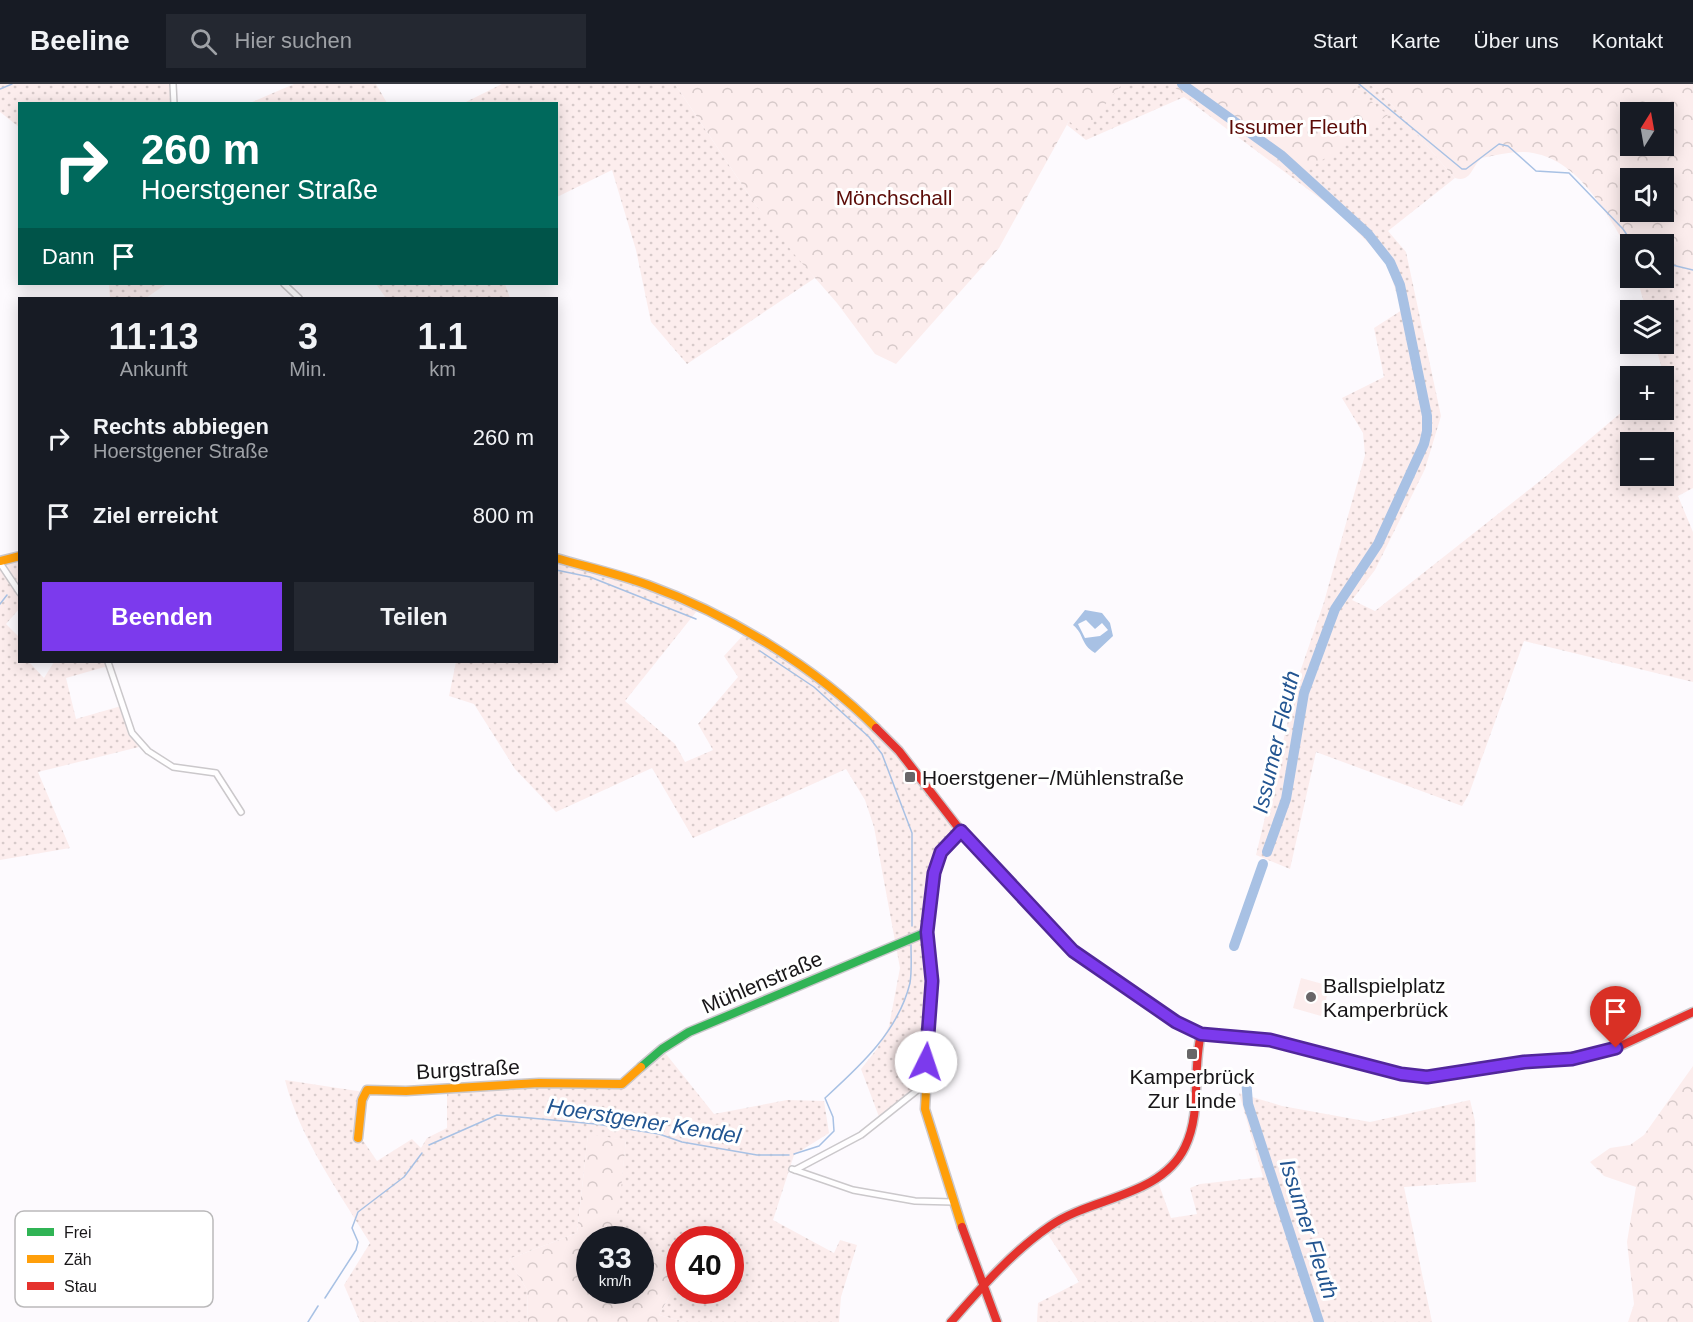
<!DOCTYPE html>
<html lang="de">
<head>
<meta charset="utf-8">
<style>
	:root { --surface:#171b24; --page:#242831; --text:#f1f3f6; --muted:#9ea1a6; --line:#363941; --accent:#7c3aed }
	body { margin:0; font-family:Helvetica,sans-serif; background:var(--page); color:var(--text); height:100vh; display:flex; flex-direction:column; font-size:22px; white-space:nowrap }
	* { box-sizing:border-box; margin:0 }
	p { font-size:20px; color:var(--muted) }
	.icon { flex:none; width:33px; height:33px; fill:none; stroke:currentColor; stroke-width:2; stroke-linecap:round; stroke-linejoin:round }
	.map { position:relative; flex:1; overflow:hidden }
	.details { position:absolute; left:18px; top:213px; width:540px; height:366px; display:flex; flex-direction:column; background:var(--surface); border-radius:0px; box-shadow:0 3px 15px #0003 }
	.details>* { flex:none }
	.banner { position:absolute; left:18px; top:18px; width:540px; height:183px; border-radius:0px; box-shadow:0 3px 15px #0003; background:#00695c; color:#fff; overflow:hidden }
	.needle { width:39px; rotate:11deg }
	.tools { position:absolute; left:1620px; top:18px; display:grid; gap:12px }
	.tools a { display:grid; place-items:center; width:54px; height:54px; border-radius:0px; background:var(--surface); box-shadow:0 3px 15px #0003; font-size:30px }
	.speed { position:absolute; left:576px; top:1142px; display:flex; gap:12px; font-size:30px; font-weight:700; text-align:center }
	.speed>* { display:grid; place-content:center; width:78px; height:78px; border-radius:50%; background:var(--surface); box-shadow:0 3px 15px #0003; line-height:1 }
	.speed small { font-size:15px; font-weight:400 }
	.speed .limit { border:9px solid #d22; background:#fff; color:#111 }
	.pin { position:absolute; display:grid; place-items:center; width:51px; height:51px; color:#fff; margin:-62px -26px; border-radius:50% 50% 50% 0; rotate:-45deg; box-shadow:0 0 6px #0007 }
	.pin .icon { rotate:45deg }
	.me { position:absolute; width:66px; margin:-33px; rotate:4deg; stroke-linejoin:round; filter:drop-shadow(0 0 4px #0008) }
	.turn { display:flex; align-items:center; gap:21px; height:126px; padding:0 24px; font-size:27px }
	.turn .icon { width:78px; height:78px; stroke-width:2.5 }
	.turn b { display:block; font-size:42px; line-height:51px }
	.then { display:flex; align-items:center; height:57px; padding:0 24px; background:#0003; gap:12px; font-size:22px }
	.eta { display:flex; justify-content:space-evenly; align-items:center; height:102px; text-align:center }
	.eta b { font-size:36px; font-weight:700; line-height:42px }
	.button { display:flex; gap:12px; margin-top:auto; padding:12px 24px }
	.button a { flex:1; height:69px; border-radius:0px; background:var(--accent); color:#fff; font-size:24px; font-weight:700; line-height:69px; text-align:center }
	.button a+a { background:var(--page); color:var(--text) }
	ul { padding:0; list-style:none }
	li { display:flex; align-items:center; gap:18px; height:78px; padding:0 24px }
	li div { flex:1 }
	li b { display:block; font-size:22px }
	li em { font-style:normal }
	header { display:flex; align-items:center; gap:36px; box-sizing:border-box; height:84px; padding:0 30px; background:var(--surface); border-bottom:2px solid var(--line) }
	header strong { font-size:28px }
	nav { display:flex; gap:33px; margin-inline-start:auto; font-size:21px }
	.search { width:420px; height:54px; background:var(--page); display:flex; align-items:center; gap:15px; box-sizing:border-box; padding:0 21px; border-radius:0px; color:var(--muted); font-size:22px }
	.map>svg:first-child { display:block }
</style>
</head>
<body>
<header>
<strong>Beeline</strong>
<div class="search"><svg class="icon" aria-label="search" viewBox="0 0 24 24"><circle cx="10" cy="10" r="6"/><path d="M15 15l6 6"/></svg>Hier suchen</div>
<nav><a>Start</a><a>Karte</a><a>Über uns</a><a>Kontakt</a></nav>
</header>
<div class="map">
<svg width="1693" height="1238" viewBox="0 0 1693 1238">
	<defs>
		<pattern id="grass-dots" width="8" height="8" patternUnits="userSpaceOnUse" patternTransform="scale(1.5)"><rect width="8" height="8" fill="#fceded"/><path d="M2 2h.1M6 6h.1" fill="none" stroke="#d7caca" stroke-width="1.8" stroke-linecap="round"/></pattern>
		<pattern id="forest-crowns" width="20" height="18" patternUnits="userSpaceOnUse" patternTransform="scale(1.5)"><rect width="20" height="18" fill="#fceded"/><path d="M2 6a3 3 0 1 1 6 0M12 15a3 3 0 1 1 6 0" fill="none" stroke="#d7caca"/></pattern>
	</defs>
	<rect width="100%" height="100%" fill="#fdfafe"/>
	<g fill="url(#grass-dots)" fill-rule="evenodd">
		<path d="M0 0H173L174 19 20 20 19 43 0 28Z"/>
		<path d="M294 0H376L387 19H250Z"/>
		<path d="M502 0H675L753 117 815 194 687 280 651 238 636 166 612 86 557 113 556 20H462Z"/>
		<path d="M1044 0H1370C1402 27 1426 63 1455 94L1388 147 1406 168 1441 332 1425 385 1375 486 1352 516 1375 527 1545 393 1630 321V326H1664V292L1655 260H1664V226H1646L1637 194H1664V178L1693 186V404L1678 412 1693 448V598L1524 557 1469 710 1462 722 1316 668 1290 785 1256 771 1299 591 1324 518 1365 371 1363 349 1342 314 1384 293 1374 244 1402 226 1386 177 1337 127 1184 13 1086 56 1067 41 1074 27ZM1630 358H1664V392H1630Z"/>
		<path d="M109 200H166L146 214H110Z"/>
		<path d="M376 200H505L510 214H386Z"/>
		<path d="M19 472V525L6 540 19 553 20 578H29L44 594 54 578H106L108 582 66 594 76 635 121 622 124 624 128 650 139 663 38 688 70 764 0 776V477Z"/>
		<path d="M557 474 593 483 700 523 625 617 675 660 685 678 713 666 698 640 738 593 724 572 746 548 870 638 961 747 941 768 927 848 932 897 925 1000 881 1038 861 985 877 965 889 942 900 884 874 743 865 716 846 685 693 754 652 684 556 728 515 685 474 620 449 612 456 578H556Z"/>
		<path d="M662 965 714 1030 787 1016 824 1017 829 1049 794 1071 773 1136 834 1169 840 1156 857 1161 841 1213 839 1238H685L659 1231 670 1211 687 1210V1206H730V1155H680L679 1177 641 1164 640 1155H615L626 1056 588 1051 577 1149 509 1175 527 1206 528 1238H360L344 1201 370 1159C339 1108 300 1055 285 996L364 1008 362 1055 377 1077 412 1055 421 1064 427 1054 447 1044V1007L622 1000Z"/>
		<path d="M1239 1009 1282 1022 1370 1038 1470 1016 1475 1037 1476 1098 1404 1103 1432 1238H1037L1038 1219 1079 1198 1045 1146 1063 1134 1157 1095 1171 1134 1197 1130 1190 1104 1200 1100 1263 1093Z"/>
	</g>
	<g fill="url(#forest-crowns)" fill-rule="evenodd">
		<path d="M675 0H1122L1082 49 1069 37 999 164 896 280 875 270 837 219 794 170 753 117Z"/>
		<path d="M1170 0H1350L1388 31 1296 94Z"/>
		<path d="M1370 0H1693V186L1664 178V160H1630V168C1608 132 1580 77 1533 69 1518 66 1497 71 1482 74 1471 82 1472 99 1455 94 1426 63 1402 27 1370 0ZM1664 28V62H1630V28ZM1630 94H1664V128H1630Z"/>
		<path d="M1693 982V1238H1628L1634 1220 1627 1158 1636 1103 1604 1092 1590 1078 1610 1064 1630 1061 1644 1051Z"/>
		<path d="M588 1050 626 1056 616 1155H590V1206H640L641 1164 679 1177 680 1206H687V1210L670 1211 659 1231 685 1238H528L527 1206 509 1175 577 1149Z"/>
	</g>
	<path fill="#fceded" d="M1301 894 1330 902 1321 932 1293 924Z"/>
	<path fill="#a8c1e4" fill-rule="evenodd" d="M1085 526 1102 529 1110 539 1113 552 1095 569C1080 560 1085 551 1073 541ZM1086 536 1095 545 1102 539 1108 546 1100 552 1085 554 1078 540Z"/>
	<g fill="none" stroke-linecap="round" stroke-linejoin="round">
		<g stroke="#a8c1e4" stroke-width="1.5">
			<path d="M1359 0 1462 85H1466L1499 60 1508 62 1536 87 1569 89 1623 145 1633 160"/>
			<path d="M0 5 12 0"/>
			<path d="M1664 179 1693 186"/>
			<path d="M556 486 590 493 696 535"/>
			<path d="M0 520 7 511"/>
			<path d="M760 567 814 603 869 653 882 670 912 749V842"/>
			<path d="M429 1061 497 1031 596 1040 659 1050 682 1058 757 1071H789"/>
			<path d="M794 1070 819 1062 834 1047 833 1033 825 1014C860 982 898 948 910 899 912 887 911 873 911 861"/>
			<path d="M325 1214 356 1166 358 1158 352 1144 358 1128 404 1093 422 1069"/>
			<path d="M308 1238 318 1222"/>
		</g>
		<g stroke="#a8c1e4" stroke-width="10">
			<path d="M1182 0 1281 71 1368 150 1390 178 1400 201 1427 332V347L1424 360 1378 460 1335 525 1304 609 1286 715 1267 768"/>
			<path d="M1234 862 1263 780"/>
			<path d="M1246 994 1248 1020 1319 1238"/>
		</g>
		<defs>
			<g id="street">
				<path d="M173 0 174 20"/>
				<path d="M284 200 299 214"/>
				<path d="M0 479 20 509"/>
				<path d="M108 578 132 649 148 667 173 683 216 689 241 728"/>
				<path d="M792 1085 853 1106 915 1117 953 1118"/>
				<path d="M795 1086 861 1051 925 1000"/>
			</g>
			<path id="fast" d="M641 983 662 965 689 948 927 848"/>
			<g id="slow">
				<path d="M556 474C587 483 618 490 648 501 730 531 815 583 876 644"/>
				<path d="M0 477 20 472"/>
				<path d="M961 747 941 768 934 789 927 848 932 897 925 1025 962 1143"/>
				<path d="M1104 888 1176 938 1201 950 1270 956 1401 990 1427 993 1572 973"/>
				<path d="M358 1054 362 1016 367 1006 406 1007 539 999 622 1000 641 983"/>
			</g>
			<g id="jam">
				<path d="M876 644 899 667 961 747 1073 867 1104 888"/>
				<path d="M1572 973 1616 964 1693 928"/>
				<path d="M962 1143 997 1238"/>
				<path d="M951 1238C981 1204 1012 1168 1050 1142 1091 1113 1161 1113 1185 1063 1202 1028 1192 987 1201 950"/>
			</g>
		</defs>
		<use href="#street" stroke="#cbc8cb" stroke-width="8"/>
		<use href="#fast" stroke="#cbc8cb" stroke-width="11"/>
		<use href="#slow" stroke="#cbc8cb" stroke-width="11"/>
		<use href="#jam" stroke="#cbc8cb" stroke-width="11"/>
		<use href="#street" stroke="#fffeff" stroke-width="5"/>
		<use href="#fast" stroke="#30b455" stroke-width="8"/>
		<use href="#slow" stroke="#ff9f0a" stroke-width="8"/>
		<use href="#jam" stroke="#e5322d" stroke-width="8"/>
	</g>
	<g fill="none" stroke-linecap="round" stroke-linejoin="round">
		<defs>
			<path id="route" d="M926 978 932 897 927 848 934 789 941 768 961 747 1073 867 1176 938 1201 950 1270 956 1401 990 1427 993 1524 978 1572 975 1616 964"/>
		</defs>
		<use href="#route" stroke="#51269a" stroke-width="15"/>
		<use href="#route" stroke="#7c3aed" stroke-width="10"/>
	</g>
	<g fill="#686668" stroke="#fff" stroke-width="2">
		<rect x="904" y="687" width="12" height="12" rx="3"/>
		<circle cx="1311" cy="913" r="6"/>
		<rect x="1186" y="964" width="12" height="12" rx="3"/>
	</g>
	<g text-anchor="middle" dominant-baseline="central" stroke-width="6" stroke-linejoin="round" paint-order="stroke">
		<g font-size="21" fill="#5b0b07" stroke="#fff">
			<text x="1298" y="42">Issumer Fleuth</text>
			<text x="894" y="113">Mönchschall</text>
		</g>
		<g font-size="21" fill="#181618" stroke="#fff" text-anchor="start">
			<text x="922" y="693">Hoerstgener−/Mühlenstraße</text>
			<text x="1323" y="901">Ballspielplatz<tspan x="1323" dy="24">Kamperbrück</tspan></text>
			<text x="1192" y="992" text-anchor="middle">Kamperbrück<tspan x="1192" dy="24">Zur Linde</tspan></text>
		</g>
		<g font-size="21" fill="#181618" stroke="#fff">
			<text transform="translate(762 898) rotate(-23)">Mühlenstraße</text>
			<text transform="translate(468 985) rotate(-3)">Burgstraße</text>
		</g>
		<g font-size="22" font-style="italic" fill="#225591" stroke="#fff">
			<text transform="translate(1276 658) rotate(-77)">Issumer Fleuth</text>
			<text transform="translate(644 1037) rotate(9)">Hoerstgener Kendel</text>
			<text transform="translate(1309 1145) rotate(72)">Issumer Fleuth</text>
		</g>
	</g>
	<rect x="15" y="1127" width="198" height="96" rx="9" fill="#fff" stroke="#bab9ba" stroke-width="1.5"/>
	<rect x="27" y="1144" width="27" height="8" fill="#30b455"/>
	<rect x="27" y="1171" width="27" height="8" fill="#ff9f0a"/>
	<rect x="27" y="1198" width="27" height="8" fill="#e5322d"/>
	<g font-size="16" fill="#181618">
		<text x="64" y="1154">Frei</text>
		<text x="64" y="1181">Zäh</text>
		<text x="64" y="1208">Stau</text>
	</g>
</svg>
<div class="tools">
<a><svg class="needle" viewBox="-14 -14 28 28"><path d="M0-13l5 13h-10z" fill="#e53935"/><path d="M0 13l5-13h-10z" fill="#9ea1a6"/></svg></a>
<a><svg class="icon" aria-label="sound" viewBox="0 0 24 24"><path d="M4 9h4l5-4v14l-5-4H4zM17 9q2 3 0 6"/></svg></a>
<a><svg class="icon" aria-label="search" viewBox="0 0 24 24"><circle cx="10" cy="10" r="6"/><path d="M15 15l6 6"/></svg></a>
<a><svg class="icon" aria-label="layers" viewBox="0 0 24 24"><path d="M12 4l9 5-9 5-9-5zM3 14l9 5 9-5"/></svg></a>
<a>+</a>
<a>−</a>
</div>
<div class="speed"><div>33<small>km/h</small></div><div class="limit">40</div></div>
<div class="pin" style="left:1616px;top:964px;background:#d93025"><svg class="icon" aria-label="arrive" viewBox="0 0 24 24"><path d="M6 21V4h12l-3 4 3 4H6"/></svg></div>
<svg class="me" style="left:926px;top:978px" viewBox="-20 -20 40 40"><circle r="19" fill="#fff"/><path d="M0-13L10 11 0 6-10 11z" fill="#7c3aed"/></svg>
<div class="banner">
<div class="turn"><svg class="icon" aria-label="right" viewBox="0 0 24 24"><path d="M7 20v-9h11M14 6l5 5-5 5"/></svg><div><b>260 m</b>Hoerstgener Straße</div></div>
<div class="then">Dann<svg class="icon" aria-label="arrive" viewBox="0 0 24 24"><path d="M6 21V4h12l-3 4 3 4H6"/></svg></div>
</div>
<section class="details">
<div class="eta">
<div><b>11:13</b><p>Ankunft</p></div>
<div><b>3</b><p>Min.</p></div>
<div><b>1.1</b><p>km</p></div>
</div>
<ul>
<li><svg class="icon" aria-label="right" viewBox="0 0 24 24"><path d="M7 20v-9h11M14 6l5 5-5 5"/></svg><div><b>Rechts abbiegen</b><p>Hoerstgener Straße</p></div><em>260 m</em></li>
<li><svg class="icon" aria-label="arrive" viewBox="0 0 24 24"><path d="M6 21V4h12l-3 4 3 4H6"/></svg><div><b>Ziel erreicht</b></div><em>800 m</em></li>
</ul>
<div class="button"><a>Beenden</a><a>Teilen</a></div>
</section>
</div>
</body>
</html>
